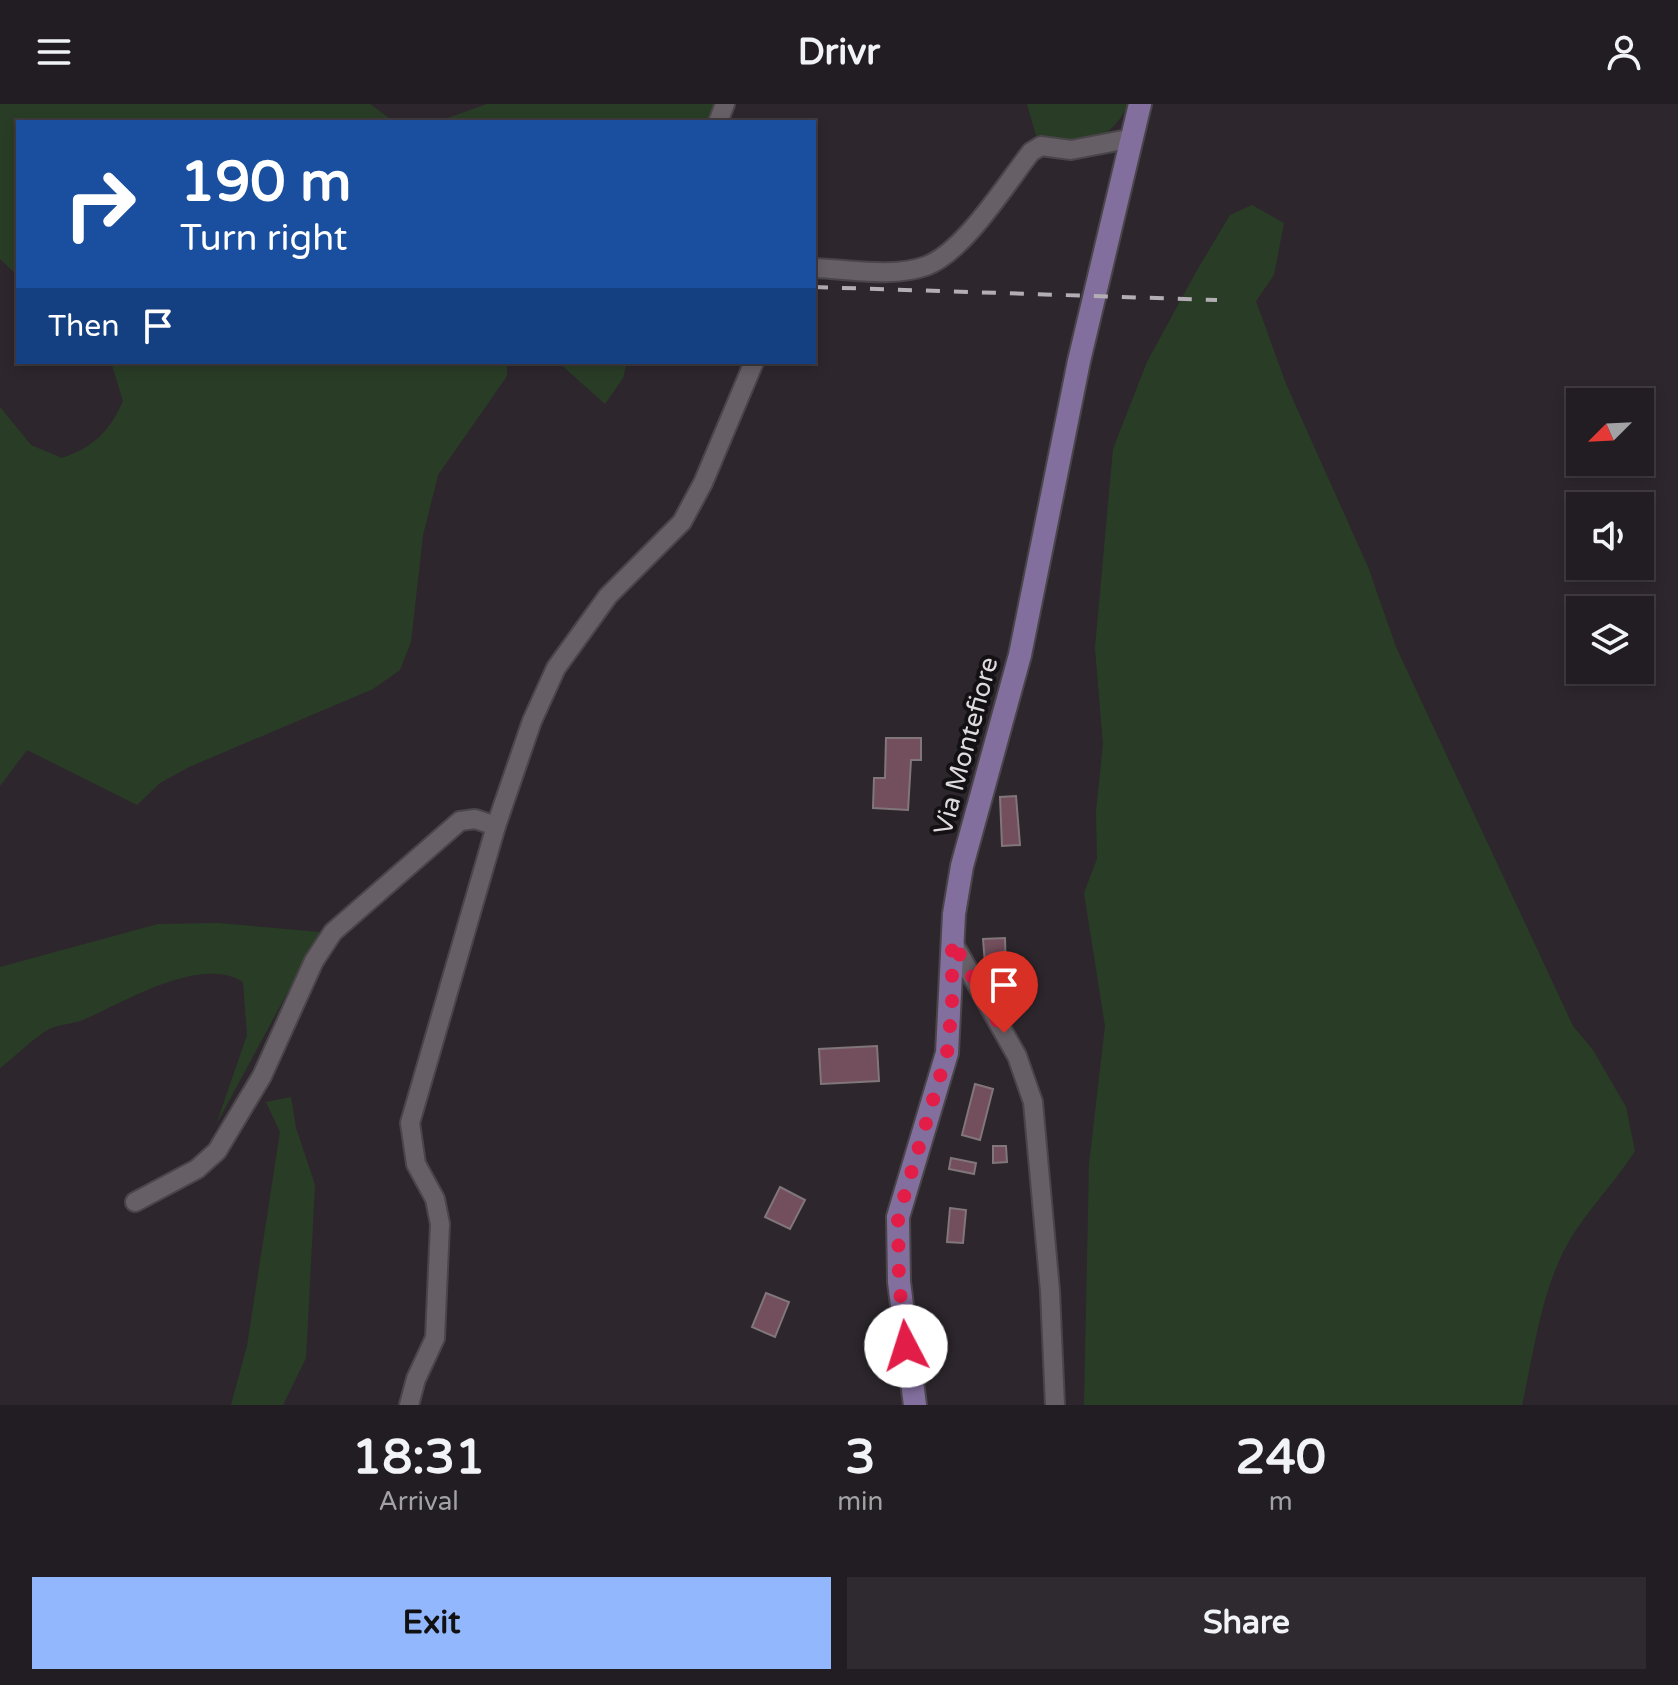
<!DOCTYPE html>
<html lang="en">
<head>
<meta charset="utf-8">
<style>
	:root { --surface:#221d22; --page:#2e2a2f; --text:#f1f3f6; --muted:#a2a2a5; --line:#3f3b40; --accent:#92b7fd }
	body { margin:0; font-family:"Varela Round",sans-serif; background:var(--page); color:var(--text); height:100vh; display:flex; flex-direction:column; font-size:30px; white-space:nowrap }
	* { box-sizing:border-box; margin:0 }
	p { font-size:26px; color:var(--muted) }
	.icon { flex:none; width:44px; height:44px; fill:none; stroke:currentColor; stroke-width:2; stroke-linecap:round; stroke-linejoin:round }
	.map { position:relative; height:1301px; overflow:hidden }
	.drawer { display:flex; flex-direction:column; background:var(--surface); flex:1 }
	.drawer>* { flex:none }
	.hud { position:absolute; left:16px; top:16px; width:800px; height:244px; border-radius:0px; box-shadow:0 4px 12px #0003,0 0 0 2px var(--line); background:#1a4fa0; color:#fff; overflow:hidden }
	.needle { width:52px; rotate:246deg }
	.fabs { position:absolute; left:1566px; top:284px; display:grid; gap:16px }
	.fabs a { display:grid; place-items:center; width:88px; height:88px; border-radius:0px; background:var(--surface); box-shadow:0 4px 12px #0003,0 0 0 2px var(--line); font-size:40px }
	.pin { position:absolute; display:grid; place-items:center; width:68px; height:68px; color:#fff; margin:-82px -34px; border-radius:50% 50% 50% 0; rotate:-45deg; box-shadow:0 0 8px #0007 }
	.pin .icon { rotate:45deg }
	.me { position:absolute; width:88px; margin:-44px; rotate:355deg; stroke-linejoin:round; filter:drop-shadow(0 0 6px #0008) }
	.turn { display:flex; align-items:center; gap:28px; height:168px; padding:0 32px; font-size:36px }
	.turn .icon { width:104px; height:104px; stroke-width:2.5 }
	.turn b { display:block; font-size:56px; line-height:68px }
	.then { display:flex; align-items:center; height:76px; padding:0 32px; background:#0003; gap:16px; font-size:30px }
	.eta { display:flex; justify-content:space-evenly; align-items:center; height:136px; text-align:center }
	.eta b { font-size:48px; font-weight:800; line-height:56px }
	.cta { display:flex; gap:16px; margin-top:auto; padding:16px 32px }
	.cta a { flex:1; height:92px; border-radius:0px; background:var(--accent); color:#111; font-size:32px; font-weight:800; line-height:92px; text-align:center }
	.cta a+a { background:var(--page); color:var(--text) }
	header { display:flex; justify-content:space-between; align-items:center; height:104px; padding:0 32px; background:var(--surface); font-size:36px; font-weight:800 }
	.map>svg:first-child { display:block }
</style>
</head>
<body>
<header><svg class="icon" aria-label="menu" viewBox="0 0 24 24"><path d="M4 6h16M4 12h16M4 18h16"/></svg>Drivr<svg class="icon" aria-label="person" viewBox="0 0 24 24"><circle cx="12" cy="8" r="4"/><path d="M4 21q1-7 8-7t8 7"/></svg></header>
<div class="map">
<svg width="1678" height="1301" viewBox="0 0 1678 1301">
	<rect width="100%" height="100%" fill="#2d272d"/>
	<g fill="#293d26">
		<path d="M0 0H370L393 17 409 18H18V172L0 155Z"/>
		<path d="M487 0H718L711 18H436Z"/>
		<path d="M1027 0H1128C1107 45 1080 38 1037 35Z"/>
		<path d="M1252 101 1284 119 1274 171 1256 197 1286 280 1368 463 1396 543 1573 922 1593 946 1626 1003 1635 1047C1617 1075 1595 1098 1576 1126 1542 1176 1535 1243 1522 1301H1084L1089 1060 1105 922 1084 789 1097 755 1096 708 1103 640 1095 544 1113 345 1147 258 1196 168 1230 111Z"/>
		<path d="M111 258H507V272L438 371 423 431 411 538 400 566 373 585 189 663 160 679 137 701 27 646 0 682V303L31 341 62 354C94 343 110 327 123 297Z"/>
		<path d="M558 258H627L623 274 605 300Z"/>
		<path d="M218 819 320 828 216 1021 247 931 243 878C201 851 126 897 85 915 74 920 60 920 49 925 32 935 16 952 0 964V863L158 820Z"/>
		<path d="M291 993 296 1024 315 1081 306 1254 283 1301H231L247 1242 280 1028 266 998Z"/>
	</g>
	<g fill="#734e5d" stroke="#81767a" stroke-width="2">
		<path d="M886 634H921V656H911L908 706 873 704 874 674H885Z"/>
		<path d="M1016 692 1020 741 1002 742 1000 693Z"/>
		<path d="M1005 834 1006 871 986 872 983 835Z"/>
		<path d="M877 942 879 977 821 980 819 945Z"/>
		<path d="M975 980 993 985 980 1036 962 1031Z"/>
		<path d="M993 1042H1006L1007 1058 993 1059Z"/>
		<path d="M951 1054 976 1059 974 1070 949 1065Z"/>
		<path d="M780 1083 805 1096 790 1125 765 1113Z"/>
		<path d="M950 1104 966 1106 963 1139 947 1138Z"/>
		<path d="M766 1189 789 1198 775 1233 752 1223Z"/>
	</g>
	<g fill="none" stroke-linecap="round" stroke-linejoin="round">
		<defs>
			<g id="minor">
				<path d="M718 18 725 0"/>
				<path d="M814 164C849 165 893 174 926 162 964 148 1006 80 1031 48L1041 42 1071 46 1133 34"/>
				<path d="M952 837 1017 952 1033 998 1050 1187 1055 1301"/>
				<path d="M135 1098 197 1065 217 1047 262 972 314 857 333 828 460 717 475 715 496 722"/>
				<path d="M409 1301 416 1275 435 1234 440 1120 435 1095 416 1060 410 1019 496 722 532 617 556 564 608 492 682 418 703 379 754 258"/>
			</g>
			<path id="major" d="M915 1301 899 1178 898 1113 947 949 954 810 962 762 1020 551 1079 257 1140 0"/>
		</defs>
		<use href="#minor" stroke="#494549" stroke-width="22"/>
		<use href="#major" stroke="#494549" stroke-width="26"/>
		<use href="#minor" stroke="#665f66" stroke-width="18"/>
		<use href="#major" stroke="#836f9e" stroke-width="22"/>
		<path stroke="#b3aeb3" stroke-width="4" stroke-dasharray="14 14" stroke-linecap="butt" d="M814 183 1217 196"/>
	</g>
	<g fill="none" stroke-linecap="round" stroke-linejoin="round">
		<path stroke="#e11d48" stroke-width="14" stroke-dasharray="0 25.2" d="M906 1242 899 1178 898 1113 947 949 952 903V837L1004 929"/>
	</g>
	<g text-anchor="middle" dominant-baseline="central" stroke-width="8" stroke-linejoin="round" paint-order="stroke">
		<g font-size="26" fill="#dedade" stroke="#141114">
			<text transform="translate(966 642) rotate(-75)">Via Montefiore</text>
		</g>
	</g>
</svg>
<div class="fabs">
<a><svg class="needle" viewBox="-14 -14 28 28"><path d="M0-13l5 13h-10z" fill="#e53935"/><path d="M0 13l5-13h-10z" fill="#a2a2a5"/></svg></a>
<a><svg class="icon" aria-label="sound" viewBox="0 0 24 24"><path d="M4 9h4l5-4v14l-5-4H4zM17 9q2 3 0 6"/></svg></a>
<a><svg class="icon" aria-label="layers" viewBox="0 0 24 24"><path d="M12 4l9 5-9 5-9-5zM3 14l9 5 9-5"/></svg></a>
</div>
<div class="pin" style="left:1004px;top:929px;background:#d93025"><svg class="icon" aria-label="arrive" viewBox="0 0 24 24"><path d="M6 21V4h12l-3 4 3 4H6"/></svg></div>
<svg class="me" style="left:906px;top:1242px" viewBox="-20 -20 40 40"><circle r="19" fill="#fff"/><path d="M0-13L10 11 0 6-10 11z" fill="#e11d48"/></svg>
<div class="hud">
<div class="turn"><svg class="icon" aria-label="right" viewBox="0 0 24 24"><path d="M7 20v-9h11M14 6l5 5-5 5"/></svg><div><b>190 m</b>Turn right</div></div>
<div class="then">Then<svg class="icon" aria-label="arrive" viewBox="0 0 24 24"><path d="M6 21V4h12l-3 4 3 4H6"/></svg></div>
</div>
</div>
<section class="drawer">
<div class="eta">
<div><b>18:31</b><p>Arrival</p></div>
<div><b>3</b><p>min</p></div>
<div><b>240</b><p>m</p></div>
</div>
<div class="cta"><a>Exit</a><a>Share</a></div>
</section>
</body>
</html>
